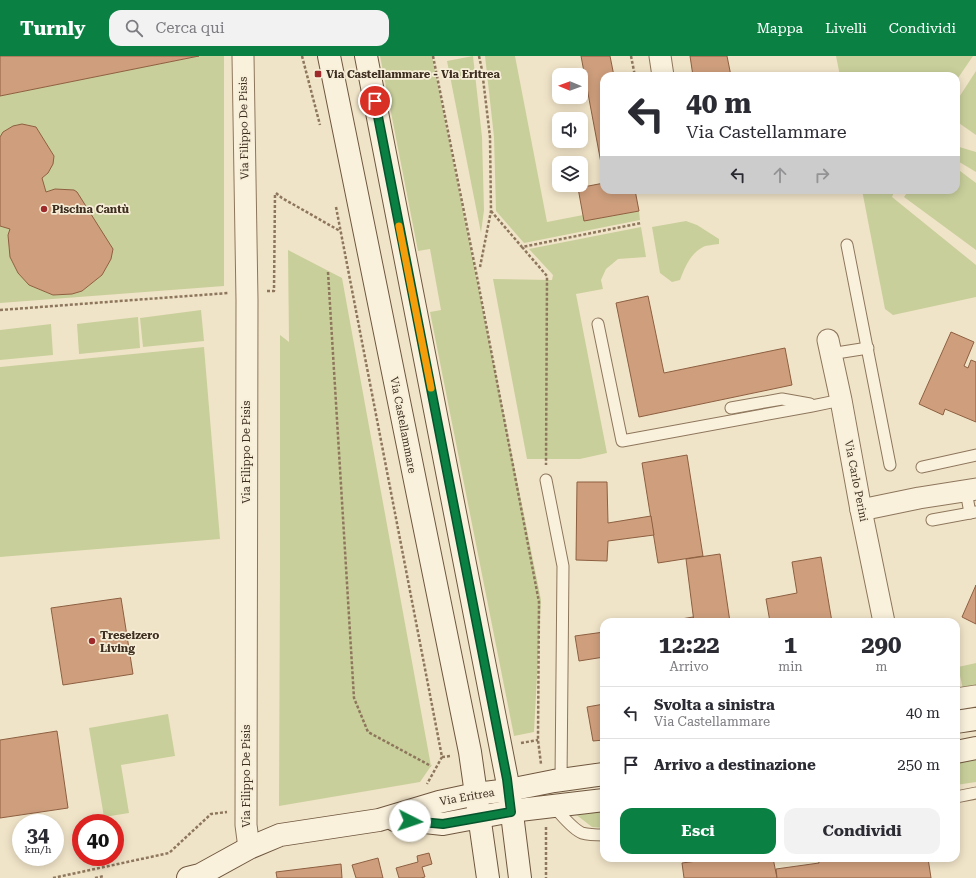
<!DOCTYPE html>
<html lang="it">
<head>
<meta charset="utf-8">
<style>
	:root { --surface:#fff; --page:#f2f2f3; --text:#2b2b33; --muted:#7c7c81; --line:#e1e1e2; --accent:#0b8043 }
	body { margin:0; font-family:"Roboto Serif",serif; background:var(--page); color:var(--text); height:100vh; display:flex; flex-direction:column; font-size:15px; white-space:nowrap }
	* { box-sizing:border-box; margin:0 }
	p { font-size:13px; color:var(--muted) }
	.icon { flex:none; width:22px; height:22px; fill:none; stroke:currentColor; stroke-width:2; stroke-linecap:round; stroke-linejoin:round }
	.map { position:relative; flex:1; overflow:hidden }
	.side { position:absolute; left:600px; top:562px; width:360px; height:244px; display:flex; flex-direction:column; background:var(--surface); border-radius:12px; box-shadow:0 2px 10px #0003 }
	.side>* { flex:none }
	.hud { position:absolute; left:600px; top:16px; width:360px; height:122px; border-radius:12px; box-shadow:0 2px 10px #0003; background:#fff; color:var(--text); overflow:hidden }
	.needle { width:26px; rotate:271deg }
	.buttons { position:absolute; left:552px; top:12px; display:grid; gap:8px }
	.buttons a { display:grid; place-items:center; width:36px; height:36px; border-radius:8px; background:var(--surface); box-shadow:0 2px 10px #0003; font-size:20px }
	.speed { position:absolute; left:12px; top:758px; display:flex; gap:8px; font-size:20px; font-weight:700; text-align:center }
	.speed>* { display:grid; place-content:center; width:52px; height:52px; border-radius:50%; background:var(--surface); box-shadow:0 2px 10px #0003; line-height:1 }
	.speed small { font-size:10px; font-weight:400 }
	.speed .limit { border:6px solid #d22; background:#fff; color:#111 }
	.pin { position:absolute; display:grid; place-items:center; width:34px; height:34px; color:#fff; margin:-17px; border:2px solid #fff; border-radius:50%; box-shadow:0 1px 4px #0007 }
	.me { position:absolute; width:44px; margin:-22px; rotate:94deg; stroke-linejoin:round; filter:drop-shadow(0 0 3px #0008) }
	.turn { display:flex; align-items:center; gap:14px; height:84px; padding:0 20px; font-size:18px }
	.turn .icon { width:52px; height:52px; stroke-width:2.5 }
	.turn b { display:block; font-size:28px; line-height:34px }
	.lanes { display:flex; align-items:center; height:38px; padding:0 20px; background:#0003; justify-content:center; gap:20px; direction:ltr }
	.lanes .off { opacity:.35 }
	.eta { display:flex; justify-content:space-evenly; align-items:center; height:68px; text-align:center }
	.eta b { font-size:24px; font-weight:700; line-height:28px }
	.cta { display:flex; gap:8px; margin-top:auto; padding:8px 20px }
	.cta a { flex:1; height:46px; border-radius:12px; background:var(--accent); color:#fff; font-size:16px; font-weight:700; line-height:46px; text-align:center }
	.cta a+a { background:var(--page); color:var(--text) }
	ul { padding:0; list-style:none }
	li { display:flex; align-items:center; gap:12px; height:52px; padding:0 20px; border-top:1px solid var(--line) }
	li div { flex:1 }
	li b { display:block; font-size:15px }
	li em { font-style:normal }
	header { display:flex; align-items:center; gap:24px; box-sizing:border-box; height:56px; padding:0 20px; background:var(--accent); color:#fff }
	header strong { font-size:19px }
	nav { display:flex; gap:22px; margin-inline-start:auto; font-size:14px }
	.search { width:280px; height:36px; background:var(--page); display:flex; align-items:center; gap:10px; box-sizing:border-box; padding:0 14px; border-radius:12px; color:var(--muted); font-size:15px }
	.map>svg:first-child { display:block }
</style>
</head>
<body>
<header>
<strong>Turnly</strong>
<div class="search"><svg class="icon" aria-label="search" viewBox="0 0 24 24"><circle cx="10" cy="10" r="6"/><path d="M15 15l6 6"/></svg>Cerca qui</div>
<nav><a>Mappa</a><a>Livelli</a><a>Condividi</a></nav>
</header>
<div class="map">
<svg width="976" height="822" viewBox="0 0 976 822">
	<rect width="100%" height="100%" fill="#f0e4c8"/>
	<g fill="#c9cf9b">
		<path d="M199 0H224V230L0 247V170L10 173 8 179 10 201 18 217 29 229 53 239 72 238 82 235 102 219 111 203 113 193 56 133 46 136 42 122C50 117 52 109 54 100L36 71C21 67 10 68 0 81V40Z"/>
		<path d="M380 0H432L541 544 534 676 514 680 430 256 441 254 430 193 418 195Z"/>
		<path d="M473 0 482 81 484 154 481 177 447 5Z"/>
		<path d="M485 0H515L547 166 583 159 584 165 639 155 640 164 524 187 496 155 494 81Z"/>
		<path d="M836 0H973L956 25V20H840Z"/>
		<path d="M976 15V79L956 65V46Z"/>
		<path d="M956 90 976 96V116L956 104Z"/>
		<path d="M956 112 976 127V194L904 141 909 134H956Z"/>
		<path d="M862 134H895L892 141 976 209V241L893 259 885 253Z"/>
		<path d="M686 165 697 169 719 183V188C714 189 707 189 703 191 690 198 685 211 680 224L672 226 660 217 652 171Z"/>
		<path d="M641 171 646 201 618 203 606 213 601 224 603 233 576 238 607 397 580 403H527L493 223 552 224 553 219 529 193Z"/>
		<path d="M288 194 342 222 431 710 420 726 279 750 280 510V279L289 286Z"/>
		<path d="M201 254 204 285 143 291 140 262Z"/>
		<path d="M138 261 140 292 79 298 77 268Z"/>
		<path d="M51 268 53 299 0 304V274Z"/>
		<path d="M204 291 220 483 0 501V311Z"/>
		<path d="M976 607V630L963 633 958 611Z"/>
		<path d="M168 658 175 700 121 709 129 757 104 761 89 672Z"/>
		<path d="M976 700V726L956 729V702Z"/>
		<path d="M604 753V772L592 771 574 757Z"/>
	</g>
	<g fill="#cf9f7d" stroke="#8d5f41">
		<path d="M0 0H199L0 40Z"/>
		<path d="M581 0H610L614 20H604V123Z"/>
		<path d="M690 0H727L731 20H693Z"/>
		<path d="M22 68 36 71 54 100 53 108 48 117 42 122 46 136 55 133 74 134 77 136 113 193 111 203 102 219 82 235 72 238 53 239 29 229 18 217 10 201 8 179 10 173 0 170V81L3 76 13 70Z"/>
		<path d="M604 127V134H635L639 155 584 165 578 132Z"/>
		<path d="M648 240 664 317 785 292 792 329 639 361 616 247Z"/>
		<path d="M951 276 974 286 964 310 968 312 971 304 976 306V366L945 353 943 359 919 348Z"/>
		<path d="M687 399 703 500 658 507 642 407Z"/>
		<path d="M577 426H607L608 467 651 460 654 479 608 485 607 505 576 504Z"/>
		<path d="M720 498 730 566H694L686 503Z"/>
		<path d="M821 501 832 566H770L766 543 797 537 792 506Z"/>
		<path d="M976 529V568L962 561Z"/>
		<path d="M121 542 133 618 63 629 51 552Z"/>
		<path d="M693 561 694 566H663Z"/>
		<path d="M604 576V601L579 605 575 580Z"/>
		<path d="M604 648V684L593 685 587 651Z"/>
		<path d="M57 675 68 752 0 762V684Z"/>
		<path d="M429 797 432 808 422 811 425 821 421 822H399L396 812 418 806 417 800Z"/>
		<path d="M378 802 383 822H356L352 809Z"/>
		<path d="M720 802H773L777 822H684L682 807Z"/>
		<path d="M818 802H928L931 822H777L776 813 819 807Z"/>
		<path d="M341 808 342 822H277L276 816Z"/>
	</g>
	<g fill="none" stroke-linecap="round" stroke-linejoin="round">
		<defs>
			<g id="lane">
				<path d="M847 189 890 409"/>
				<path d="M598 268 622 385 812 350 841 344"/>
				<path d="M830 298 868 292"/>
				<path d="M731 352 782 343 810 348"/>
				<path d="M922 411 976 399"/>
				<path d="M546 424 563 510 561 724"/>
				<path d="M966 435 970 457"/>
				<path d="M932 464 976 456"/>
				<path d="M956 741 976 737"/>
				<path d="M554 751C561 758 572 773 582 777 589 779 597 779 604 779"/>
			</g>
			<g id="street">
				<path d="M243 0 247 244 246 769 249 792"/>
				<path d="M660 0 663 20"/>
				<path d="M828 284 841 344 861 454 884 566"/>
				<path d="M861 454 919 442 976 433"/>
				<path d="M956 643 976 640"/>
			</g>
			<g id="secondary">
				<path d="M329 0 470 696 488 822"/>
				<path d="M366 0 509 734 520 822"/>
				<path d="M956 666 976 663"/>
				<path d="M956 696 976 692"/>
				<path d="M395 764 425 766 443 768 511 755 604 744"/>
				<path d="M188 822 200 819 249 792 280 779 379 764 439 746 476 738 509 734 554 725 604 718"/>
			</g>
		</defs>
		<use href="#lane" stroke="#8d765c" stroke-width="13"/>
		<use href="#street" stroke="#8d765c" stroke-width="23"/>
		<use href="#secondary" stroke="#6f573f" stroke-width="24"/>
		<g stroke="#8d765c" stroke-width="2.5" stroke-dasharray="3 2" stroke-linecap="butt">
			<path d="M302 0 320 69"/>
			<path d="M433 0 478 226 539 546 538 684 541 708"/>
			<path d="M479 0 482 14 490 81 491 155 480 211"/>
			<path d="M631 0 635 20"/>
			<path d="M276 137 282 142 340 175"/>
			<path d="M336 151 442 701 427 728"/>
			<path d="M491 155 522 191 641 167"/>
			<path d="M522 191 547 220 546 409"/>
			<path d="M328 216 354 642 368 676 431 710"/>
			<path d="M267 235H274L275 137"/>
			<path d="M0 254 228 237"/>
			<path d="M521 687 538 684"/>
			<path d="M442 701 451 700"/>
			<path d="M546 771V822"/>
			<path d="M53 822 169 797 211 758 227 756"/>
			<path d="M95 822 104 820"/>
		</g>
		<use href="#lane" stroke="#faf1dc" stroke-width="11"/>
		<use href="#street" stroke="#faf1dc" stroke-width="21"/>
		<use href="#secondary" stroke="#faf1dc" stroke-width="22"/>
	</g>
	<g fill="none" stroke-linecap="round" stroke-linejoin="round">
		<defs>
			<path id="route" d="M375 45 507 723 511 756 443 768 410 765"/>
		</defs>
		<use href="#route" stroke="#07532c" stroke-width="10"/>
		<use href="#route" stroke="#0b8043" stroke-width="7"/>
		<path stroke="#f59e0b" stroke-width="7" d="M399 170 431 332"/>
	</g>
	<g fill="#9e2a2b" stroke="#f7eed8" stroke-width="1.5">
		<rect x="314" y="14" width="8" height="8" rx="2"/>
		<circle cx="44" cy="153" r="4"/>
		<circle cx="92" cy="585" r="4"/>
	</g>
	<g text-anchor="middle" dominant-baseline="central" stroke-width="3.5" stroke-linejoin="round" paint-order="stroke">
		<g font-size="11" font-weight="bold" fill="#3d2e20" stroke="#f7eed8" text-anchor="start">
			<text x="326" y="18">Via Castellammare - Via Eritrea</text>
			<text x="52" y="153">Piscina Cantù</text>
			<text x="100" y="579">Treseizero<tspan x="100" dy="13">Living</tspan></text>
		</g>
		<g font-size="11" fill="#3d2e20" stroke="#f7eed8">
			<text transform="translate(244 72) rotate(-91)">Via Filippo De Pisis</text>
			<text transform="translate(403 369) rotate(79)">Via Castellammare</text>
			<text transform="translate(246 396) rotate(-90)">Via Filippo De Pisis</text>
			<text transform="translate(856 425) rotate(79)">Via Carlo Perini</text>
			<text transform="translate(246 720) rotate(-90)">Via Filippo De Pisis</text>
			<text transform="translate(467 741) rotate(-10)">Via Eritrea</text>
		</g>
	</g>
</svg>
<div class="buttons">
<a><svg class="needle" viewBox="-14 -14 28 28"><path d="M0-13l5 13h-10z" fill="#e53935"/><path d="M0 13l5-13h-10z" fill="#7c7c81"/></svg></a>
<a><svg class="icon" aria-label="sound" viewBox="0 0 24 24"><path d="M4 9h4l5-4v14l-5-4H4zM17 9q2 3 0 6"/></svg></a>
<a><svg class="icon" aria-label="layers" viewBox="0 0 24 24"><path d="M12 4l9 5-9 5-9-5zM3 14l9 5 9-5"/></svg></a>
</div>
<div class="speed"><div>34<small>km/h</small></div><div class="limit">40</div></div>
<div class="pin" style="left:375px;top:45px;background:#d93025"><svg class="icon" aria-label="arrive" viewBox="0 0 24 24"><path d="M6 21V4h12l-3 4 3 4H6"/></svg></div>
<svg class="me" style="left:410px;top:765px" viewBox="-20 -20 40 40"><circle r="19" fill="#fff"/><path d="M0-13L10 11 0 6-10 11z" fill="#0b8043"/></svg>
<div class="hud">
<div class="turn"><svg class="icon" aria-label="left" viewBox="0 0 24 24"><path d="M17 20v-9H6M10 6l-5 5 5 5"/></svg><div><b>40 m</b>Via Castellammare</div></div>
<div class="lanes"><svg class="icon" aria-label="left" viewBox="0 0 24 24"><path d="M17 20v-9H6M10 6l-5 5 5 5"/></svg><svg class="icon off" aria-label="ahead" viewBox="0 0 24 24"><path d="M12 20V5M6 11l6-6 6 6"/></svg><svg class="icon off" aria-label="right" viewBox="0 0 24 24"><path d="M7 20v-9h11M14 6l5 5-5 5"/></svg></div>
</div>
<section class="side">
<div class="eta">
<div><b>12:22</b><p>Arrivo</p></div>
<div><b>1</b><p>min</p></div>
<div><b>290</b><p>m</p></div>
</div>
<ul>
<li><svg class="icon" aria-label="left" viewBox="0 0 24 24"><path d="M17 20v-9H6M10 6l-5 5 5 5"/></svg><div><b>Svolta a sinistra</b><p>Via Castellammare</p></div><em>40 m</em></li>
<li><svg class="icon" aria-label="arrive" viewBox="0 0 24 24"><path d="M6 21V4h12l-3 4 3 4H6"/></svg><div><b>Arrivo a destinazione</b></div><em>250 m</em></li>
</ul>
<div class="cta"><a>Esci</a><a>Condividi</a></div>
</section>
</div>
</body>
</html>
